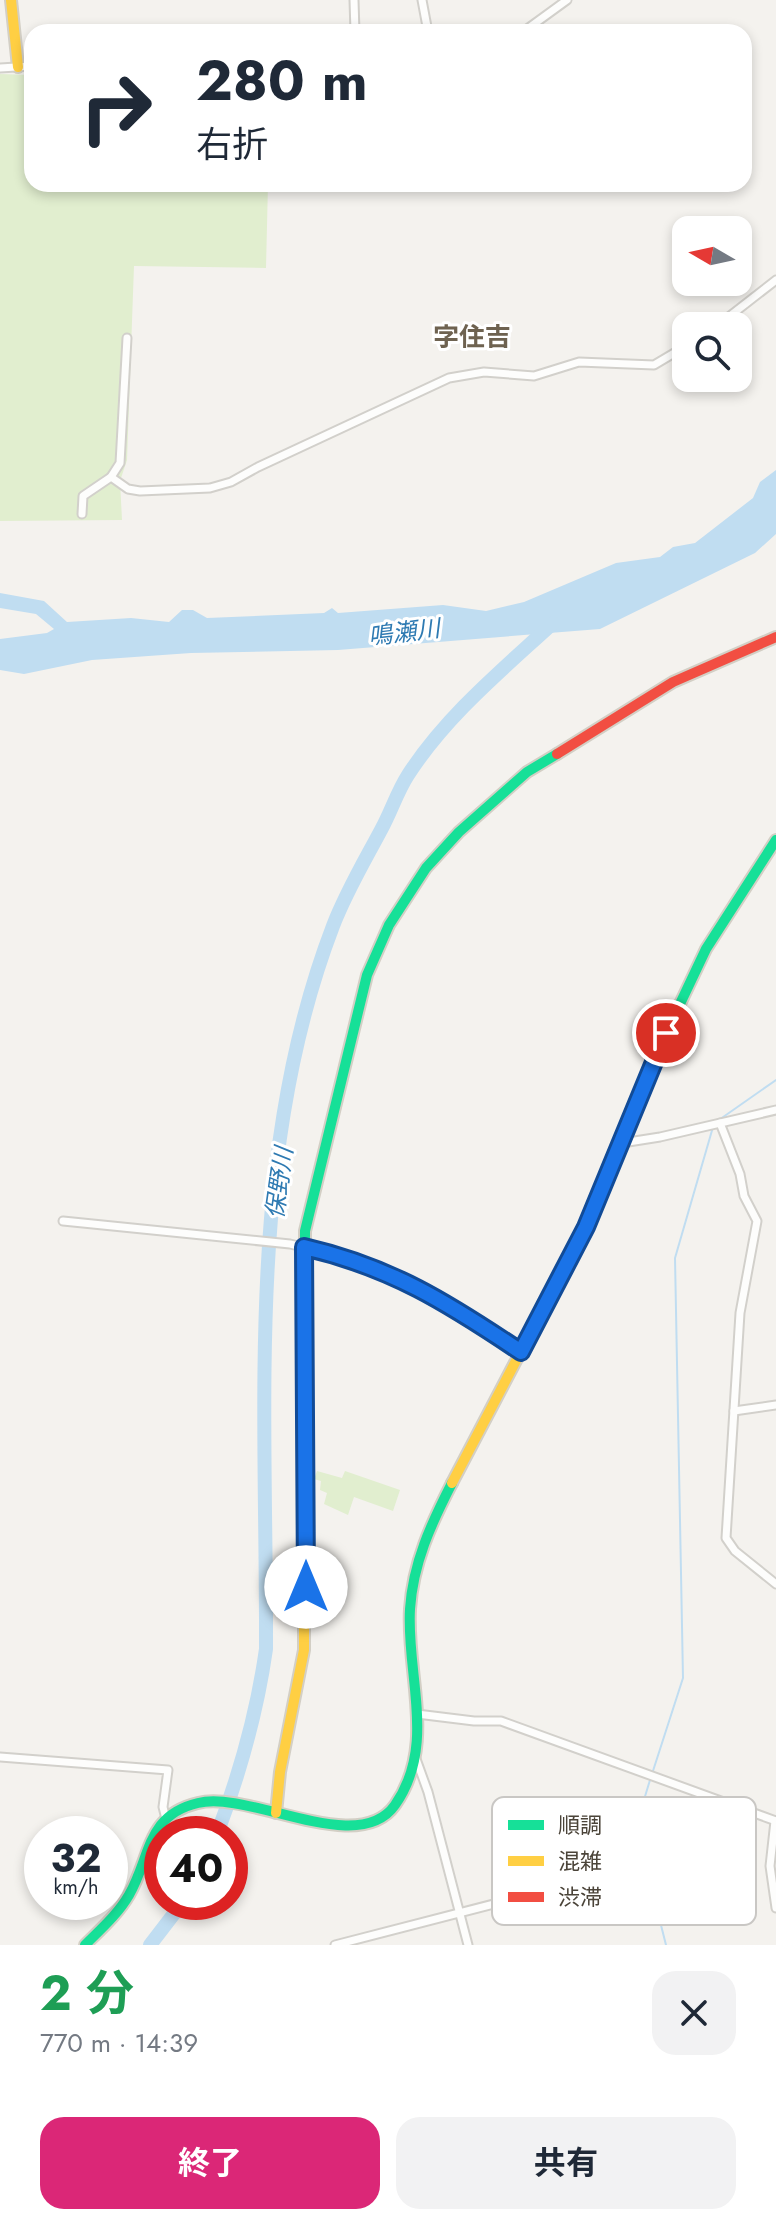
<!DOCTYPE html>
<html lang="ja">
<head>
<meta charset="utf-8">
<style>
	:root { --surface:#fff; --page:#f2f2f3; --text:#1f2937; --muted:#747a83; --accent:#db2777 }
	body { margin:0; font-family:Jost,"Noto Sans JP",sans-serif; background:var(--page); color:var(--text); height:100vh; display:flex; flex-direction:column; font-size:30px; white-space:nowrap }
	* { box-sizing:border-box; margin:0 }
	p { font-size:26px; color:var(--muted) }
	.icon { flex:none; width:44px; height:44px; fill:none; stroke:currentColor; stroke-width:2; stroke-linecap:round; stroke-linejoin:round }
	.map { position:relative; height:1945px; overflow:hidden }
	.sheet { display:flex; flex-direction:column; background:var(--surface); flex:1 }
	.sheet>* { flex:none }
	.guide { position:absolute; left:24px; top:24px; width:728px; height:168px; border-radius:24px; box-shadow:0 4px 12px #0003; background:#fff; color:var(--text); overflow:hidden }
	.needle { width:52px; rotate:279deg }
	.fabs { position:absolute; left:672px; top:216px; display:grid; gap:16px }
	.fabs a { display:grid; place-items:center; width:80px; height:80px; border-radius:16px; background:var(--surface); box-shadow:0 4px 12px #0003; font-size:40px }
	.speed { position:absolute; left:24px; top:1816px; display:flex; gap:16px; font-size:40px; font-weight:700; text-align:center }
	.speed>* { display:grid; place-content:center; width:104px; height:104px; border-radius:50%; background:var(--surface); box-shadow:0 4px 12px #0003; line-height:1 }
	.speed small { font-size:20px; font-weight:400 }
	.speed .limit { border:12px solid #d22; background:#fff; color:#111 }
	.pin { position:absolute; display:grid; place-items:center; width:68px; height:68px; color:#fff; margin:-34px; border:4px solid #fff; border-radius:50%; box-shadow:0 2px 8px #0007 }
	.me { position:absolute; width:88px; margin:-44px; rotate:0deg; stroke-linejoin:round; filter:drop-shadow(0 0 6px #0008) }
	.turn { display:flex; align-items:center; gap:28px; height:168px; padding:0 40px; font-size:36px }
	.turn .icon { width:104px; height:104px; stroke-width:2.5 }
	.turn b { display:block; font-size:56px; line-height:68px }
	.round { display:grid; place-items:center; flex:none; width:84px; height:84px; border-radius:24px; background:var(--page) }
	.summary { display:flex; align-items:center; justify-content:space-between; height:136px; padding:0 40px }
	h1 { font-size:48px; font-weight:700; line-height:60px; color:#1e9e55 }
	.primary-button { display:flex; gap:16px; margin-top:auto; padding:16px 40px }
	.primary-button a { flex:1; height:92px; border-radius:24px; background:var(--accent); color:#fff; font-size:32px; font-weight:700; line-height:92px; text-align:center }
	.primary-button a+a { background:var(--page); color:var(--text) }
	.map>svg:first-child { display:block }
</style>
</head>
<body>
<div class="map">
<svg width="776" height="1945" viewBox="0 0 776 1945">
	<rect width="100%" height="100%" fill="#f4f2ee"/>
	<g fill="#e1eecf">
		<path d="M0 74 32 75V184H268L266 268 134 266 127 460 120 481 122 520 0 521Z"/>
		<path d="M317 1471 342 1478 345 1471 400 1490 393 1511 354 1497 348 1515 324 1504 327 1493 320 1490 321 1481 314 1479Z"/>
	</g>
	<path fill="#c0ddf1" d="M776 470V534L755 553 600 629 338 650 191 653 92 660 24 674 0 670V639L47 633 54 629 36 614 0 608V593L44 601 67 622 131 618 169 622 182 610H193L207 618 324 613 332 608 338 613 443 605 486 611 524 602 616 563 660 557 673 547 695 543 753 498 760 482Z"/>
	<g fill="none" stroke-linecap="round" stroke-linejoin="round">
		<g stroke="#c0ddf1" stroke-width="2">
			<path d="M716 1122 776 1080"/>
			<path d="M652 1774 683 1678 675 1258 713 1127"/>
			<path d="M650 1780 636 1826 666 1945"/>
		</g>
		<g stroke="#c0ddf1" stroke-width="14">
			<path d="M217 1834C240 1773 257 1713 266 1649 267 1409 245 1155 333 926 346 892 364 862 381 830 391 812 397 792 408 775 446 716 502 670 553 623"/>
			<path d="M150 1945 183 1902"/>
		</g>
		<defs>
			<g id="street">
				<path d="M354 0 355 32"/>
				<path d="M422 0 428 32"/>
				<path d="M523 32 567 0"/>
				<path d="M0 68 32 66"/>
				<path d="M717 326 776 280"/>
				<path d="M111 477 128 489 140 491 210 488 231 482 258 467 449 378 484 372 534 376 579 362 654 365 686 346"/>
				<path d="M82 514 83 496 111 477 120 463 127 338"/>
				<path d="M720 1123 740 1174 744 1196 757 1221 740 1313 726 1538 735 1551 776 1584"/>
				<path d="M622 1143 660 1137 776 1110"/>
				<path d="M63 1221 290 1244 337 1255 363 1263 441 1299 521 1352"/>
				<path d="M734 1411 776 1405"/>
				<path d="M417 1714 474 1721H501L776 1821"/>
				<path d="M0 1757 168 1770 163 1807 166 1819"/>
				<path d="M416 1759 428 1792 468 1945"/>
				<path d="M775 1821 770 1866 776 1908"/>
				<path d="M335 1945 629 1869"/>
			</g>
			<g id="fast">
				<path d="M611 1167 661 1044 706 949 776 840"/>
				<path d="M304 1484 305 1231 367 975 389 925 426 868 459 832 527 772 557 754"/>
				<path d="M85 1945C101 1929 118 1914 129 1895 151 1857 146 1815 198 1803 250 1790 358 1858 395 1805 437 1745 406 1675 410 1609 413 1563 431 1524 452 1483"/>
			</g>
			<g id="slow">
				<path d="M11 0 18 67"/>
				<path d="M452 1483 586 1227 611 1167"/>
				<path d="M276 1813 280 1772 304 1650V1484"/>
			</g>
			<path id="jam" d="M557 754 673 682 776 637"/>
		</defs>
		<use href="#street" stroke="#d2d0cb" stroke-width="11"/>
		<use href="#fast" stroke="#d3cfc5" stroke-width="14"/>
		<use href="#slow" stroke="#d3cfc5" stroke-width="14"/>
		<use href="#jam" stroke="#d3cfc5" stroke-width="14"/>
		<use href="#street" stroke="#fdfdfc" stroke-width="7"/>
		<use href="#fast" stroke="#16e098" stroke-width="10"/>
		<use href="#slow" stroke="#ffcf43" stroke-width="10"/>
		<use href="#jam" stroke="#f24e42" stroke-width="10"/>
	</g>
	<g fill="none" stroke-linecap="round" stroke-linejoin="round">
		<defs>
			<path id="route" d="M306 1587 304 1247C391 1267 448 1303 521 1352L586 1227 666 1033"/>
		</defs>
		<use href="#route" stroke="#114b97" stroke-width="20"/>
		<use href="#route" stroke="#1a73e8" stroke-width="14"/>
	</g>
	<g text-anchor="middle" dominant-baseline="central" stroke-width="6" stroke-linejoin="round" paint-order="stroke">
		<g font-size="24" font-style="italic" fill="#2e7ab2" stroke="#fff">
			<text transform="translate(404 632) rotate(-7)">鳴瀬川</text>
			<text transform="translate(279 1183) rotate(-82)">保野川</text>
		</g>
		<g font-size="26" font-weight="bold" fill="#6e6250" stroke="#fff">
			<text x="472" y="337">字住吉</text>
		</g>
	</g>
	<rect x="492" y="1797" width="264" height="128" rx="12" fill="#fff" stroke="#c9c7c4" stroke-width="2"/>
	<rect x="508" y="1820" width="36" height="10" fill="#16e098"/>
	<rect x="508" y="1856" width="36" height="10" fill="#ffcf43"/>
	<rect x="508" y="1892" width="36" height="10" fill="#f24e42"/>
	<g font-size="22" fill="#4b4439">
		<text x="558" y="1833">順調</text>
		<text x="558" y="1869">混雑</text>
		<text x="558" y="1905">渋滞</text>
	</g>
</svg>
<div class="fabs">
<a><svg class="needle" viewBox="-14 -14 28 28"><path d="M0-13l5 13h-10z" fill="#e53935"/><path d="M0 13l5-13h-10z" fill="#747a83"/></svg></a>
<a><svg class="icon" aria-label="search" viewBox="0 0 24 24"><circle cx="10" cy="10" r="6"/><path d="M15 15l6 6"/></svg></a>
</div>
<div class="speed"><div>32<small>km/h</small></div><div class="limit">40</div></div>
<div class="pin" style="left:666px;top:1033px;background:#d93025"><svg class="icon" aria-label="arrive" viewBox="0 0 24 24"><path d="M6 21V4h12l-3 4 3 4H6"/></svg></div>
<svg class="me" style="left:306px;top:1587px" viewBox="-20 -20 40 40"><circle r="19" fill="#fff"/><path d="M0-13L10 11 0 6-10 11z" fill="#1a73e8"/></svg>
<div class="guide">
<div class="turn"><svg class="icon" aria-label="right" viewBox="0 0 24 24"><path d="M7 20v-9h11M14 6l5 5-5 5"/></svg><div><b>280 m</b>右折</div></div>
</div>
</div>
<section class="sheet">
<div class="summary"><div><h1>2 分</h1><p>770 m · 14:39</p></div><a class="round"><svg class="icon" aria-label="close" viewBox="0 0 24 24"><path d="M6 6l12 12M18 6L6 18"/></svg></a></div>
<div class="primary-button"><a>終了</a><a>共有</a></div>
</section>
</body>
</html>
